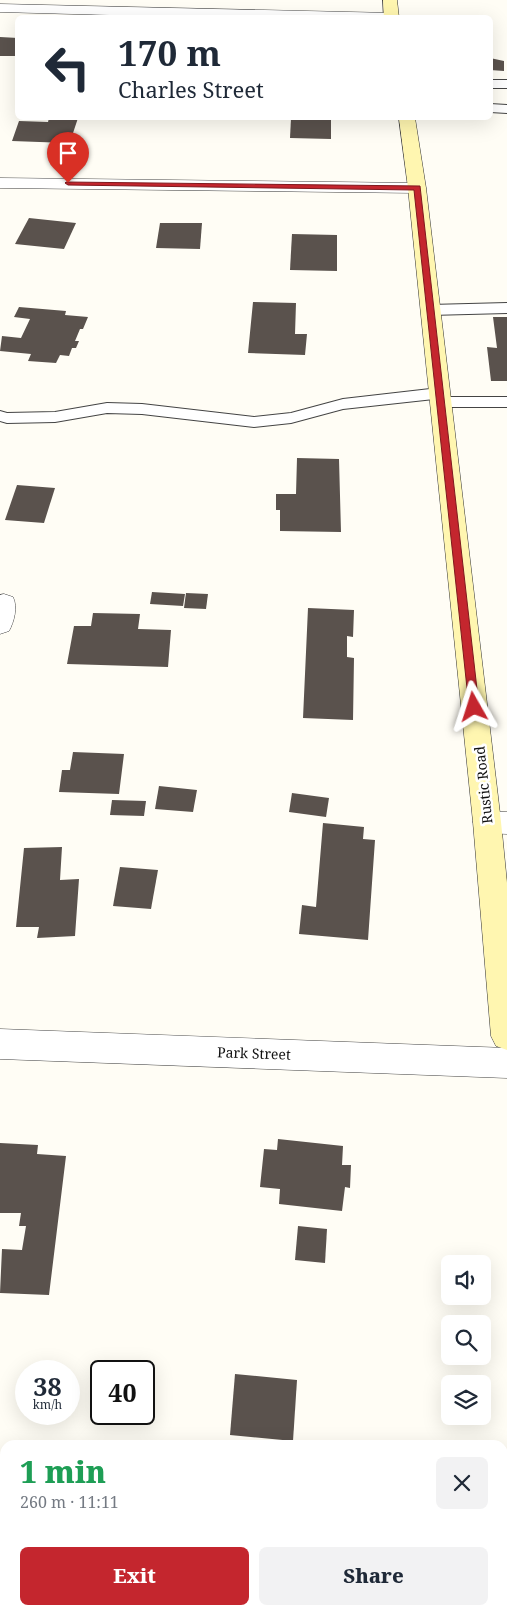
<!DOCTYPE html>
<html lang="en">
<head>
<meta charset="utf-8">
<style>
	:root { --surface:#fff; --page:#f2f2f3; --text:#1f2937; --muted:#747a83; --accent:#c4262e }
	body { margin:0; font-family:"Noto Serif",serif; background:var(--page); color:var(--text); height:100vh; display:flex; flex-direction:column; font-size:19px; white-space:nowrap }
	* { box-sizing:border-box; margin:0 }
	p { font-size:16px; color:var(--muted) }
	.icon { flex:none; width:28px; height:28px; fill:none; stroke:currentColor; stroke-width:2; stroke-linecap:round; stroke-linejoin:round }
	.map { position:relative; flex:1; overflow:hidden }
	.side { position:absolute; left:0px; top:1440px; width:508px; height:175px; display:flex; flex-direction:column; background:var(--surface); border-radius:15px 15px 0 0; box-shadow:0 5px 20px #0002 }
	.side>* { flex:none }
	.hud { position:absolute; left:15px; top:15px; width:478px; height:105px; border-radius:8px; box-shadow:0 5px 20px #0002; background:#fff; color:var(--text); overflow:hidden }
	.buttons { position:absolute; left:441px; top:1255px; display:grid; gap:10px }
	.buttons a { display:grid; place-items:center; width:50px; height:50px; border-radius:8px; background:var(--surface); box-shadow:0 5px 20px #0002; font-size:25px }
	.speed { position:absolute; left:15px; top:1360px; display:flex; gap:10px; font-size:25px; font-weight:700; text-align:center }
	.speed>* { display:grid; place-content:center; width:65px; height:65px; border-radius:50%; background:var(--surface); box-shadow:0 5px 20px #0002; line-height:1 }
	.speed small { font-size:12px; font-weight:400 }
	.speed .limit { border:2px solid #111; border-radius:8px; background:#fff; color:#111 }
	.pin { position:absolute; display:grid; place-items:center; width:42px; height:42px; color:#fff; margin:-51px -21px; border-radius:50% 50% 50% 0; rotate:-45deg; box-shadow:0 0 5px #0007 }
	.pin .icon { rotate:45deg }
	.me { position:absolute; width:55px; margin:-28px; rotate:354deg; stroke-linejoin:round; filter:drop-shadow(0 0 4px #0008) }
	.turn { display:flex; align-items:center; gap:18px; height:105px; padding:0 20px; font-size:22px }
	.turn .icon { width:65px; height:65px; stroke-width:2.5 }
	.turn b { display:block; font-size:35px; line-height:42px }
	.round { display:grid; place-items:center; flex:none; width:52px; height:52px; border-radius:8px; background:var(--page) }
	.overview { display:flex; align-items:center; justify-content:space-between; height:85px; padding:0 20px }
	h1 { font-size:30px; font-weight:800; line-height:38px; color:#1e9e55 }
	.cta { display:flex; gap:10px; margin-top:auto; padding:10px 20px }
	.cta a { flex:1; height:58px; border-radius:8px; background:var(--accent); color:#fff; font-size:20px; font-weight:800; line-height:58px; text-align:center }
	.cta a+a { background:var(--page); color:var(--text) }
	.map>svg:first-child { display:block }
</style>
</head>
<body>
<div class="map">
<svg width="507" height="1615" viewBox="0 0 507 1615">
	<rect width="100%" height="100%" fill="#fffdf5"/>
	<g fill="#5a524d">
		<path d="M0 37 18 38V56H0Z"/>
		<path d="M490 58 504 61V71L490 70Z"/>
		<path d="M49 118H78L73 133H70L67 143 12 141 19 121 48 122Z"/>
		<path d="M291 118H331V139L290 138Z"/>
		<path d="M29 218 76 223 64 249 15 244Z"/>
		<path d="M160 223H202L200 249 156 248Z"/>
		<path d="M292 234 337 235V271L290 270Z"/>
		<path d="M253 302 296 303 295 334H307L305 355 248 353Z"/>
		<path d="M19 307 66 311 65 315 88 317 83 329H80L75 341H79L76 348H72L69 356 60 355 56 363 28 361 31 354 0 351 2 336 21 338 30 319 14 317Z"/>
		<path d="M493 317H507V381H491L487 347 497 348Z"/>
		<path d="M297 458 339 459 341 532 280 531V510H276V494H296Z"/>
		<path d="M17 485 55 488 44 523 5 520Z"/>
		<path d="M152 592 185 594 183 606 150 604Z"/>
		<path d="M186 593 208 594 206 609 184 608Z"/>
		<path d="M308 608 354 610 353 637 347 636V657L354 658 353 720 303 718Z"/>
		<path d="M93 613 140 614 138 629 171 630 168 667 67 664 74 626H91Z"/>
		<path d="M73 752 124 754 119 794 59 792 62 770H70Z"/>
		<path d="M159 786 197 790 193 812 155 809Z"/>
		<path d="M292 793 329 798 326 817 289 812Z"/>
		<path d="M112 800 146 801 144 816 110 815Z"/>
		<path d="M323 823 364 827 363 839 375 840 368 940 299 934 302 905 316 907Z"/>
		<path d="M62 847 60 880 79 879 75 936 37 938 39 927H16L24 848Z"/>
		<path d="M120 867 158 870 151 909 113 906Z"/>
		<path d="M278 1139 343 1146 342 1165H351L350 1188 345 1187 342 1211 279 1204 280 1189 260 1187 264 1149 277 1150Z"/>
		<path d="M0 1143 38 1145 37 1154 66 1156 49 1295 0 1293 2 1249 22 1250 26 1226H19L21 1213H0Z"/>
		<path d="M298 1226 327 1229 325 1263 295 1260Z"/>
		<path d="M235 1374 297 1380 293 1441 230 1435Z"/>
		<path d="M0 1525 5 1526V1590L2 1610H0Z"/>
		<path d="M273 1610H401V1615H272Z"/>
	</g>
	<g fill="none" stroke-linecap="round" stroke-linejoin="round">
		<defs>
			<g id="lane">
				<rect x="490" y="80" width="17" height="8"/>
				<path d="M490 104 507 105V113L490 112Z"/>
				<path d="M507 303V313L430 315 425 313 422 310 425 307 430 305Z"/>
				<path d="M439 388 445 389 447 393 443 397H507V407H440L434 406 432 402 434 399 343 409 291 423 254 427 142 414 107 413 55 422 7 423 0 421V411L7 413 55 412 107 403 142 404 254 417 291 413 343 399Z"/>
			</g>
			<g id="street">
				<path d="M0 4 392 13 397 14 399 17 219 18 0 12Z"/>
				<path d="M0 178 417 183 423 184 426 188 423 192 417 193 0 188Z"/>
				<path d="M4 594 13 597C18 607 14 622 9 631L0 634V595Z"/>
				<path d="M487 811 507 812V834L487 833 477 830 473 822 477 814Z"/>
				<path d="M0 1029 507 1048V1078L0 1059Z"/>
			</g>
			<g id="secondary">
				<path d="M383 0H397L399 18H384Z"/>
				<path d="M399 118H415L426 188 501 822 507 883V1050L496 1046 491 1036 473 822 408 188Z"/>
			</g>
		</defs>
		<use href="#lane" stroke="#444" stroke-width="2"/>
		<use href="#street" stroke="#444" stroke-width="1"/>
		<use href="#secondary" stroke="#333" stroke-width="1"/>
		<use href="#lane" fill="#fff" fill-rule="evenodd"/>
		<use href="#street" fill="#fff" fill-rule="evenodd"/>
		<use href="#secondary" fill="#fff6b0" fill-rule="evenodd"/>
	</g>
	<path fill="#c4262e" stroke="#7f191e" d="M66 182 420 186 479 707 478 710 474 712 469 707 414 190 68 185 65 183Z"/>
	<g text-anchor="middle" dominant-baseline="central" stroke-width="5" stroke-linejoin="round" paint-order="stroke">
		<g font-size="14" fill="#111" stroke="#fff">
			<text transform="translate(483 785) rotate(-96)">Rustic Road</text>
			<text transform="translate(254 1053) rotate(2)">Park Street</text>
		</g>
	</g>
</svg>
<div class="buttons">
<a><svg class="icon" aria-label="sound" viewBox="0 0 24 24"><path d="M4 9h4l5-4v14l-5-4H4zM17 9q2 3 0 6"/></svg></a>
<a><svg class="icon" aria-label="search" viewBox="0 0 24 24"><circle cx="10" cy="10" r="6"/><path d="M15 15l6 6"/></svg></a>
<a><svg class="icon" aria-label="layers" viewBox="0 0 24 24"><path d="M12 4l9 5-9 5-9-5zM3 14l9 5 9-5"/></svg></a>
</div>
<div class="speed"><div>38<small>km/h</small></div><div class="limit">40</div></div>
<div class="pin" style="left:68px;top:183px;background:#d93025"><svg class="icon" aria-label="arrive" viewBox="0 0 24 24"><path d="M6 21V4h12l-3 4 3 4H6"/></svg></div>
<svg class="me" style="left:474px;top:707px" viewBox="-20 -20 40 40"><path d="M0-17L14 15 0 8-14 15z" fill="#c4262e" stroke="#fff" stroke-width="4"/></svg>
<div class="hud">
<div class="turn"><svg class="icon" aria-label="left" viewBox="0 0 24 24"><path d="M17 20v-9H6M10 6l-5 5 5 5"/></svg><div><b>170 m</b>Charles Street</div></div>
</div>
<section class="side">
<div class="overview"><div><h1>1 min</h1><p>260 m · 11:11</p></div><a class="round"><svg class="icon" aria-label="close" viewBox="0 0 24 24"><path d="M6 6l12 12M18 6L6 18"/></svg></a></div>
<div class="cta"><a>Exit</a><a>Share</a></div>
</section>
</div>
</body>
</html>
